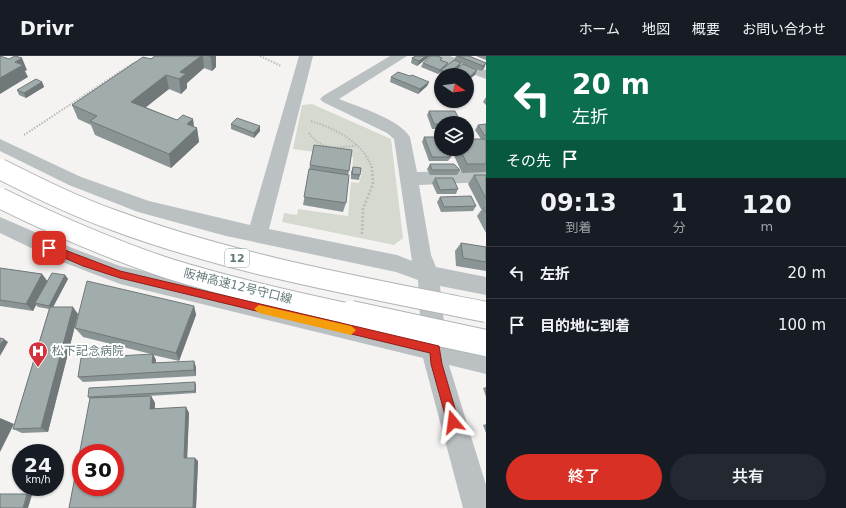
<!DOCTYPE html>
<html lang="ja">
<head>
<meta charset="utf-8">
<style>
	:root { --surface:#171b24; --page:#242831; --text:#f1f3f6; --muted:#9ea1a6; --line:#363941; --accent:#d93025 }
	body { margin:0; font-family:"DejaVu Sans","Noto Sans JP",sans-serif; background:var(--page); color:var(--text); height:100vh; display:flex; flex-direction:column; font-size:15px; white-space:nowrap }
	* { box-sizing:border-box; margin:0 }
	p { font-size:13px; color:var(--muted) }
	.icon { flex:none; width:22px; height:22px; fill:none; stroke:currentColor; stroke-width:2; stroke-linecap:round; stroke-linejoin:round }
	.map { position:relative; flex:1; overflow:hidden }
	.details { display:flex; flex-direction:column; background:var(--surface); width:360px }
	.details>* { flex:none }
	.banner { background:#0b6e4f; color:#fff; overflow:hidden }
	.needle { width:26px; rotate:103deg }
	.tools { position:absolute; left:434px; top:12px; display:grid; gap:8px }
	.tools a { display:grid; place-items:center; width:40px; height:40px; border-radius:50%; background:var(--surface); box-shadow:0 1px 3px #0004; font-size:20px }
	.speed { position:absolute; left:12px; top:388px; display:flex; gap:8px; font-size:20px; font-weight:700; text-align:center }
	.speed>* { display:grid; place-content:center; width:52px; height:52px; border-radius:50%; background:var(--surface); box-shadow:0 1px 3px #0004; line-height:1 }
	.speed small { font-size:10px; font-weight:400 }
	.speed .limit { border:6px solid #d22; background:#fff; color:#111 }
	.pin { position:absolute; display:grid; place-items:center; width:34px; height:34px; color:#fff; margin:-17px; border-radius:8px; box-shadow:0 2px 6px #0006 }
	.me { position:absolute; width:44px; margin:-22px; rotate:344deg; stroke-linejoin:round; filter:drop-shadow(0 0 3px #0008) }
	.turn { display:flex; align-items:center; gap:14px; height:84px; padding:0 20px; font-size:18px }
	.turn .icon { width:52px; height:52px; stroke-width:2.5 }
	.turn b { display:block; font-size:28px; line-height:34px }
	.then { display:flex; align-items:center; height:38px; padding:0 20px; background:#0003; gap:8px; font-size:15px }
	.eta { display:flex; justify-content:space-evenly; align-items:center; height:68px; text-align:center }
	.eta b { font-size:24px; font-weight:600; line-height:28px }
	.button { display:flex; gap:8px; margin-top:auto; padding:8px 20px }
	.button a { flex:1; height:46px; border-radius:24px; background:var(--accent); color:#fff; font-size:16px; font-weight:600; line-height:46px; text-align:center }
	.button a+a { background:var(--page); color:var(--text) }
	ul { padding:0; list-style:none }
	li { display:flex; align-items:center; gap:12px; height:52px; padding:0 20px; border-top:1px solid var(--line) }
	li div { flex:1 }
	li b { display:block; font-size:15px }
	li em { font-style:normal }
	header { display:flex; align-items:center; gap:24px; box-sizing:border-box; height:56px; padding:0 20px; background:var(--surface); border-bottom:1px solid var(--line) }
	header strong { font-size:19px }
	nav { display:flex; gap:22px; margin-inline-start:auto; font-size:14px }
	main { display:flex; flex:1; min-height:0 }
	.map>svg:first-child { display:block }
</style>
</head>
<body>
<header>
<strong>Drivr</strong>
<nav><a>ホーム</a><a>地図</a><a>概要</a><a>お問い合わせ</a></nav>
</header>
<main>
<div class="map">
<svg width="486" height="452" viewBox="0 0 486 452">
	<rect width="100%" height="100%" fill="#f4f3f1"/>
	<path fill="#d6d9d0" d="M312 48 391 83 403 182 394 189 282 166 284 157 297 159 298 153 348 160 351 126 359 127 362 116 352 115 353 101 293 93 302 49Z"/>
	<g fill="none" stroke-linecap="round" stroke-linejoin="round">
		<g stroke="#b5baba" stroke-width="2" stroke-dasharray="1.5 1.5" stroke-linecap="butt">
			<path d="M260 0 281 10"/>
			<path d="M311 65C336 73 363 86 372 112"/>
			<path d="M309 77C321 95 339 92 358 89"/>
			<path d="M24 79 135 6"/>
		</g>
		<path stroke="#b5baba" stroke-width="2.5" stroke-dasharray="2 2" stroke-linecap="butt" d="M362 178 363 153 373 128 372 111"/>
		<g fill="#bbc1c2" fill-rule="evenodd">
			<path d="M299 0H313L269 173 397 199 412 205 394 83 387 77 323 46 320 43 323 40 390 0H407L339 43C359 51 399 63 410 81L417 116 486 114V126L419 129 431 199 436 211 486 221V239L440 230 446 285 486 294V318L449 309 486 429V452H463L423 302 120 228 52 202 0 177V161L67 190 120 210 421 279 418 224 396 216 226 180 138 156 69 129 0 95V83L81 121 149 145 250 169Z"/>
			<path d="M431 0H450L486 14V23L433 3Z"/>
		</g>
		<defs>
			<g id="highway-bridge-far1">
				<path d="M0 113C38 132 76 151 116 165 235 209 362 231 486 256"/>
				<path d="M0 142C55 169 112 194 170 213 231 232 293 246 355 259"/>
			</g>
			<path id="highway-bridge" d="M351 258 486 287"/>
		</defs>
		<use href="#highway-bridge-far1" stroke="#afb4b5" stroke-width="22" stroke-linecap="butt"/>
		<use href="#highway-bridge" stroke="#afb4b5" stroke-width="28" stroke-linecap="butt"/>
		<use href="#highway-bridge-far1" stroke="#fff" stroke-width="20"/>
		<use href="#highway-bridge" stroke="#fff" stroke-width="26"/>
	</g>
	<g fill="#8a9495">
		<path d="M155 0H216V11L212 15 204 12 187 27V32L181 38 169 33 145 51 177 64 193 63 194 71 197 72 199 86 171 112 95 79 91 69 78 63 72 49Z"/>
		<path d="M416 0H430L417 10 411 7 412 2Z"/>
		<path d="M456 0H469L486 7 484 12 481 15 454 4Z"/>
		<path d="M476 0H486V4Z"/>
		<path d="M441 4 448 7 446 10 459 12 475 19H451L458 13 450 19H439L440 16 438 18 421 11 423 7Z"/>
		<path d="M391 21 429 26 427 30 418 38 390 26Z"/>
		<path d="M42 26 44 31 26 42 19 39 17 34Z"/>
		<path d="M486 41V49L483 46Z"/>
		<path d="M429 55 441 67V73H432L427 59Z"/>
		<path d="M231 68 260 70V75L254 82 231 73Z"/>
		<path d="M486 68V116L462 117 451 93H467L481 83 475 74 478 69Z"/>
		<path d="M424 81 451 101 448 105H429L422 86Z"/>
		<path d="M430 108 460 114 457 119H430L427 113Z"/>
		<path d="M310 109 349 115 348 119 346 147 343 156 303 149Z"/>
		<path d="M353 111 360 119 359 124 351 123V116Z"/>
		<path d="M474 119H486V177L477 160 482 153H481L468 128Z"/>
		<path d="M435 122 458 133 456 138H437L432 127Z"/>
		<path d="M440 141 476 150 473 155 441 156 437 146Z"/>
		<path d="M461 187 486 191V215L456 210 455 195Z"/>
		<path d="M0 212 42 218 47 225 65 219 68 223 53 251 78 258 48 376 22 377 13 373 49 253 38 251 36 249 33 255 0 250Z"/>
		<path d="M194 250 196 259 179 305 153 299 156 304 155 307 196 311V320L83 326 78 321 151 298 83 281 75 272Z"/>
		<path d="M196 329V337L133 341 151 340 155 347V353L186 351 189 357 187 402 198 405 196 452H69L90 343 88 341Z"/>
		<path d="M486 331V341L483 332Z"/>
		<path d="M486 368V377L483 369Z"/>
	</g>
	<g fill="#717879">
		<path d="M201 0H203L204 12 187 27V32L181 38 179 23 180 16Z"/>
		<path d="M208 0H216V11L212 15 211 1Z"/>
		<path d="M426 0H430L417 10 419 5Z"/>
		<path d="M22 2 27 14 25 15 28 21 0 38V22L15 6Z"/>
		<path d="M448 7 446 12 441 14 440 16 438 18 440 14Z"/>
		<path d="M461 7 459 12 450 19H447L448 17Z"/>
		<path d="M486 7 484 12 481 15 483 10Z"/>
		<path d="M477 14 475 19 467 25V23Z"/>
		<path d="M166 19 169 33 135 60 131 46Z"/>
		<path d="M42 26 44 31 26 42 24 37Z"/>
		<path d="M429 26 427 30 418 38 420 33Z"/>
		<path d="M193 63 194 75 197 72 199 86 171 112 169 98 187 68Z"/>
		<path d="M260 70V75L254 82V77Z"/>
		<path d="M42 218 48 226 35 247 36 249 33 255 26 248Z"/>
		<path d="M65 219 68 223 52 253 49 250Z"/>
		<path d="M194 250 196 259 179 305 176 297Z"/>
		<path d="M73 251 78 258 48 376 41 372Z"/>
		<path d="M4 283 8 286 0 300V289Z"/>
		<path d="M153 298 156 304 155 313 152 307Z"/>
		<path d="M194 305 196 311V320L194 314Z"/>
		<path d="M195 326 196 329V337L195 335Z"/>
		<path d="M151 340 155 347 154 359 150 353Z"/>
		<path d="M186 351 189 357 187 405 184 402Z"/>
		<path d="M0 362 14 368 0 396Z"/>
		<path d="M195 402 198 405 196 452H193Z"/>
		<path d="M27 438 32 439 28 452H23Z"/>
	</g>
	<g fill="#a1acad" stroke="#717879" fill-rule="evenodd">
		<path d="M0 0 9 3 15 0 22 2 15 6 23 9 0 22Z"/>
		<path d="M155 0H201L180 16 186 18 179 23 166 19 131 46 177 64 183 59 193 63 187 68 197 72 169 98 90 65 97 60 72 49 143 1 151 3Z"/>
		<path d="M416 0H426L419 5 412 2Z"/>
		<path d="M431 0H437L442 2 440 4 448 7 440 14 423 7Z"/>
		<path d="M458 0H469L486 7 483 10Z"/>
		<path d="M454 4 461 7 448 17 441 14Z"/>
		<path d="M463 8 477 14 467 23V19H453L451 18Z"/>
		<path d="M398 16 410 20 412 19 429 26 420 33 391 21Z"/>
		<path d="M36 23 42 26 24 37 17 34Z"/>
		<path d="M429 55H455L461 67H441V68H434Z"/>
		<path d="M237 62 260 70 254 77 231 68Z"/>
		<path d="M486 68V80H485L478 69Z"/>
		<path d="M424 81H441V93H447L451 101H432Z"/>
		<path d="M467 83H485L486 84V108H467L460 93H467Z"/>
		<path d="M314 89 352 94 349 115 310 109Z"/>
		<path d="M430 108H454L460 114H432Z"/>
		<path d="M353 111 361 112 360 119 352 118Z"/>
		<path d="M309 113 349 119 346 147 304 141Z"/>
		<path d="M474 119H486V143Z"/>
		<path d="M435 122H453L458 133 440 134Z"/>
		<path d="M471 140 476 150 444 151 440 141Z"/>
		<path d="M483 152H486V157Z"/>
		<path d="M461 187 486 191V206L463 202Z"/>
		<path d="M0 212 42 218 26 248 0 244Z"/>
		<path d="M52 217 65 219 49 250 35 247Z"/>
		<path d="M87 225 194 250 176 297 75 272Z"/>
		<path d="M50 251H73L41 372 13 373Z"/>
		<path d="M0 282 4 283 0 289Z"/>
		<path d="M153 298 152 307 194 305V314L78 321 81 302Z"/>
		<path d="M195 326V335L88 341 89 332Z"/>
		<path d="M151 340 150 353 186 351 184 402H195L193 452H69L90 342ZM81 397H115V431H81Z"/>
		<path d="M0 438H27L23 452H0Z"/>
	</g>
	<path fill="#d93025" stroke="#8d1f18" d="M49 188 120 215 439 290 442 308 459 366 457 370 453 371 449 370 447 366 431 308 430 297 120 222 83 210 46 194 44 192Z"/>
	<path fill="#f59e0b" d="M259 249 351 270 356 274 351 279 259 257 254 253Z"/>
	<defs>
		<symbol id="hospital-pin" viewBox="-11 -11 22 30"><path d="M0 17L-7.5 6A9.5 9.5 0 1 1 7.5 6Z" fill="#d3323d" stroke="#fff"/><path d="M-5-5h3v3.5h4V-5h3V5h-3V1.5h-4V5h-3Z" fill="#fff"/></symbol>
	</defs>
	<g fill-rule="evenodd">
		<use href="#hospital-pin" x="27" y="284" width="22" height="30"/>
	</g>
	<g text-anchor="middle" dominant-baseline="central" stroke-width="4" stroke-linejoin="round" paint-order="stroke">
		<rect fill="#fff" stroke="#91a0a2" stroke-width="1" x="225" y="193" width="24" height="18" rx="3"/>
		<g font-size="11" font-weight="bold" fill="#62777a">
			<text x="237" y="202">12</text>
		</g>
		<g font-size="12" fill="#62777a" stroke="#fff">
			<text transform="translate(238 230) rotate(14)">阪神高速12号守口線</text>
		</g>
		<g font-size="12" fill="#62777a" stroke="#fff" text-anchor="start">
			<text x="52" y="295">松下記念病院</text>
		</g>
	</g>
</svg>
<div class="tools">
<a><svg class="needle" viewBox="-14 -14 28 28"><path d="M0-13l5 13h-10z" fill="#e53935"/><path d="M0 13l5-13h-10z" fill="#9ea1a6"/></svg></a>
<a><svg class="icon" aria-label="layers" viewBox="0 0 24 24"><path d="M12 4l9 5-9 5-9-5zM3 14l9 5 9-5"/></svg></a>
</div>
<div class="speed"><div>24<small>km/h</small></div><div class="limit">30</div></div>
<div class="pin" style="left:49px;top:192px;background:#d93025"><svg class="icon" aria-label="arrive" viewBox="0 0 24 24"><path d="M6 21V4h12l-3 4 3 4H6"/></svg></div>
<svg class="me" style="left:453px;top:366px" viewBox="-20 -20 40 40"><path d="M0-17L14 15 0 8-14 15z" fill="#d93025" stroke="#fff" stroke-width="4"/></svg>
</div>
<section class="details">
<div class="banner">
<div class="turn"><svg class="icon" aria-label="left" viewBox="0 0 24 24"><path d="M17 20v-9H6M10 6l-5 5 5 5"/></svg><div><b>20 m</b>左折</div></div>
<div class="then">その先<svg class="icon" aria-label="arrive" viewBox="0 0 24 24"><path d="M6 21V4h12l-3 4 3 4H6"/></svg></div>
</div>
<div class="eta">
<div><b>09:13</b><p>到着</p></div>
<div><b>1</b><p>分</p></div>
<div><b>120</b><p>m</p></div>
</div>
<ul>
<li><svg class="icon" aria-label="left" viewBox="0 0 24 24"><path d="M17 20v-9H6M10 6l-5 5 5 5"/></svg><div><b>左折</b></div><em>20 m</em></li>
<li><svg class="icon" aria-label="arrive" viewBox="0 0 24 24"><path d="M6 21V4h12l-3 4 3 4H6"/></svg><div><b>目的地に到着</b></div><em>100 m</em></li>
</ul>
<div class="button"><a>終了</a><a>共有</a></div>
</section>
</main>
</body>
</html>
